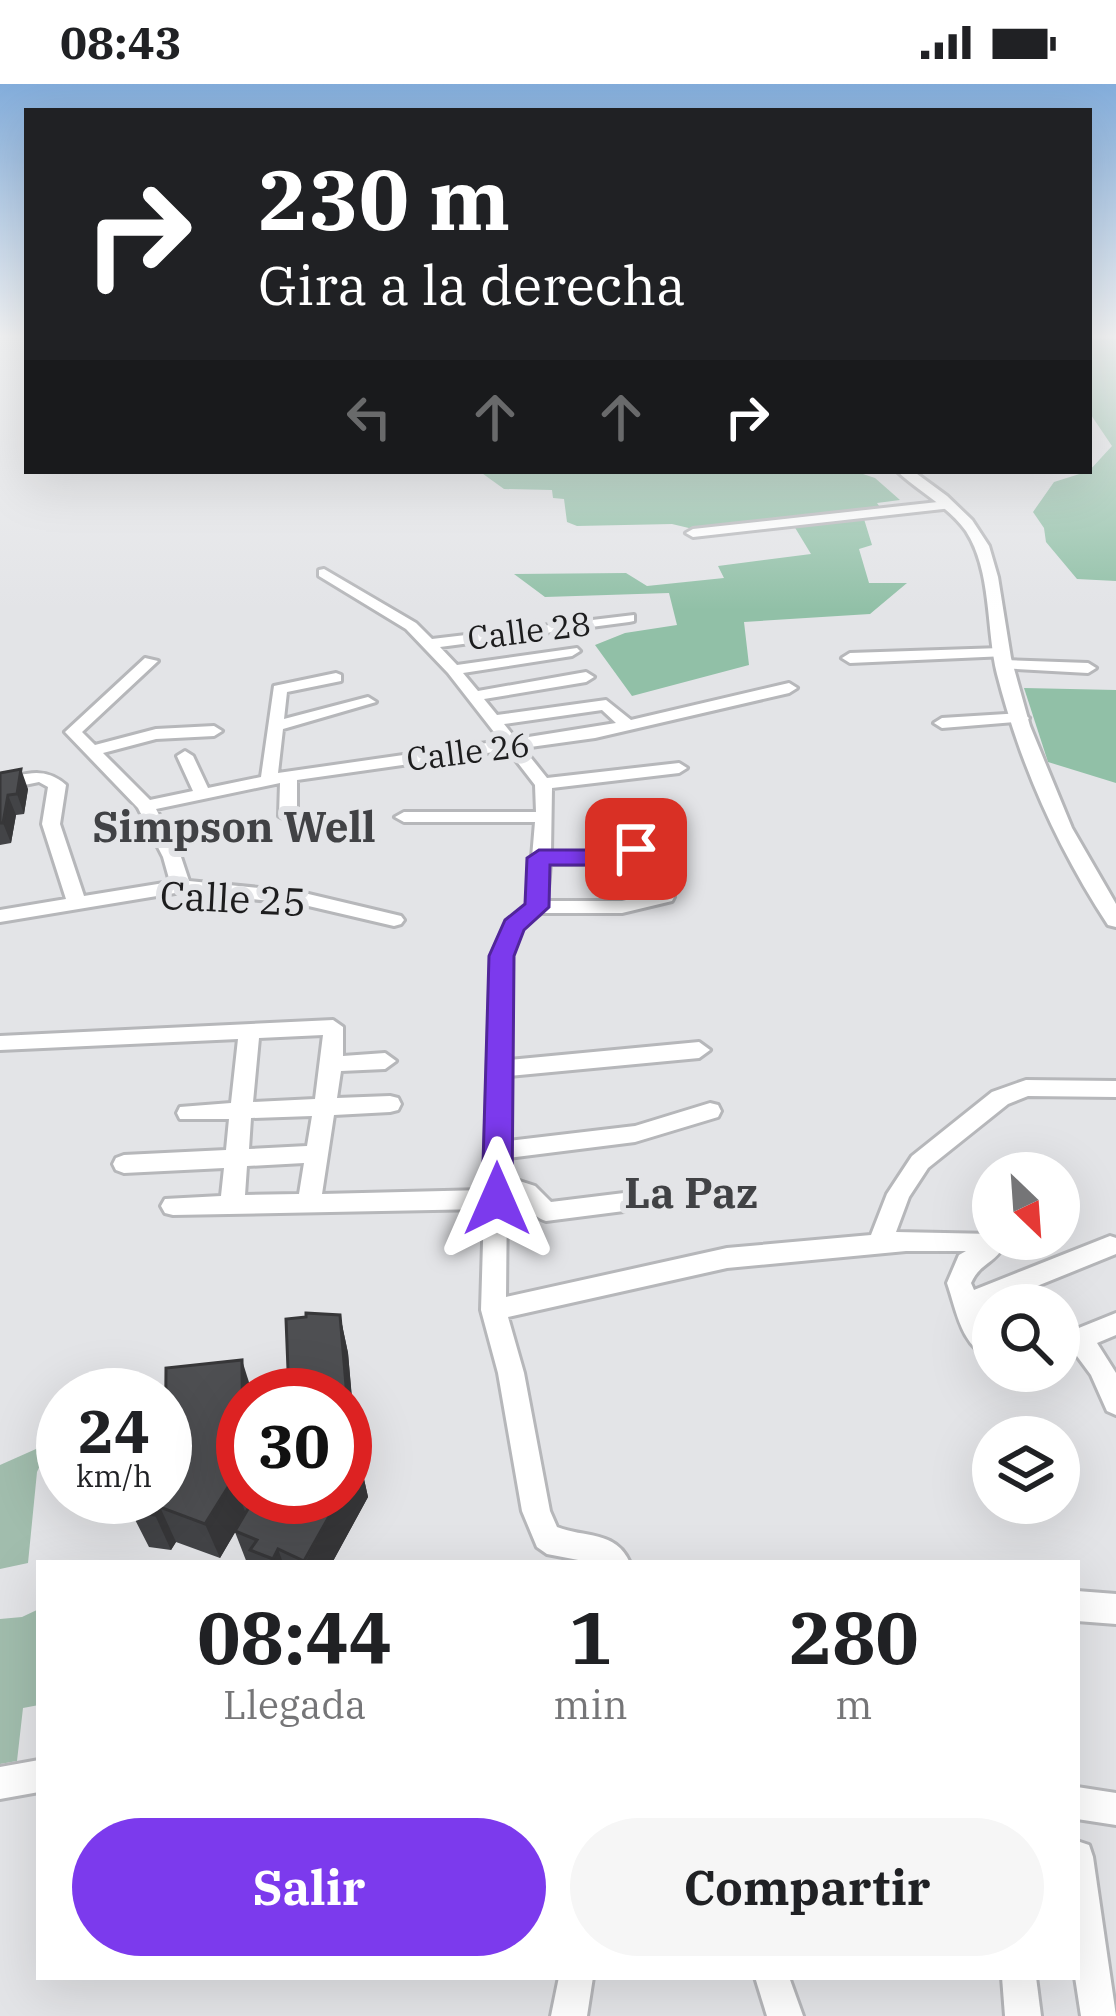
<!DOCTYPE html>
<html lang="es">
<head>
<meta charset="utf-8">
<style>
	:root { --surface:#fff; --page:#f6f6f6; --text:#202124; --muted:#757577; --accent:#7c3aed }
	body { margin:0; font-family:"IBM Plex Serif",serif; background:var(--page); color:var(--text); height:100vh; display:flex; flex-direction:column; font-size:45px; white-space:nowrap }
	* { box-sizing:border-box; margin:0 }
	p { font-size:39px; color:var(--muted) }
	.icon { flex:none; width:66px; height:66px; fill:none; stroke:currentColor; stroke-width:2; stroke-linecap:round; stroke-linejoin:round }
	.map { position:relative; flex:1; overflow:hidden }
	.panel { position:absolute; left:36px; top:1476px; width:1044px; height:420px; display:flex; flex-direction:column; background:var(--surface); border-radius:0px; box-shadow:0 12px 48px #0002 }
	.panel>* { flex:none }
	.guide { position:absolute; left:24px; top:24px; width:1068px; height:366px; border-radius:0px; box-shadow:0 12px 48px #0002; background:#202124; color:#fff; overflow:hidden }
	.needle { width:78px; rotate:155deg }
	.buttons { position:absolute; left:972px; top:1068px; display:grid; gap:24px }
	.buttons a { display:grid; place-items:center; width:108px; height:108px; border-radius:50%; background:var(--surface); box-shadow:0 12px 48px #0002; font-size:60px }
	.speed { position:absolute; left:36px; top:1284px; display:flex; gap:24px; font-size:60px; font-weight:700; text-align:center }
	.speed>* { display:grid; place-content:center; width:156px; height:156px; border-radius:50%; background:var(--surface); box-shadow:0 12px 48px #0002; line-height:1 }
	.speed small { font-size:30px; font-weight:400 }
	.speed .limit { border:18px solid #d22; background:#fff; color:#111 }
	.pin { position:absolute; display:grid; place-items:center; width:102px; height:102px; color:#fff; margin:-51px; border-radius:24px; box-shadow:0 6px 18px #0006 }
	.me { position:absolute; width:132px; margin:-66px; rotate:0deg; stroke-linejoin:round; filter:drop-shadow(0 0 9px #0008) }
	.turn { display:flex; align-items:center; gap:42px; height:252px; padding:0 36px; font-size:54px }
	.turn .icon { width:156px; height:156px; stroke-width:2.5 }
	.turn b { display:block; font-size:84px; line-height:102px }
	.lanes { display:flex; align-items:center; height:114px; padding:0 36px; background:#0003; justify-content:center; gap:60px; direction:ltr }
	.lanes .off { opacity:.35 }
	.eta { display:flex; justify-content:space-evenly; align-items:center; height:204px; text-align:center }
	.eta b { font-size:72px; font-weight:700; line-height:84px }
	.primary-button { display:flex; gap:24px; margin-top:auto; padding:24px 36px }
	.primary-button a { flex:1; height:138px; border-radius:72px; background:var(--accent); color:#fff; font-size:48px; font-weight:700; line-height:138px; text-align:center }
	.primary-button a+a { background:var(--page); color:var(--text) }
	.status { display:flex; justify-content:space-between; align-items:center; height:84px; padding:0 60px; background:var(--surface); direction:ltr }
	.status svg { height:33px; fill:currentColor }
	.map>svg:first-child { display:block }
</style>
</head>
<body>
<div class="status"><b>08:43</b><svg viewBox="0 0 49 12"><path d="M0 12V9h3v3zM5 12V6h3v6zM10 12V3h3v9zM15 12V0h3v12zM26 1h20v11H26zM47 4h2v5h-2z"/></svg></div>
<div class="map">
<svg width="1116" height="1932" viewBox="0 0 1116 1932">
	<rect width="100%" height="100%" fill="#e3e4e7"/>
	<g fill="#a1bdad">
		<path d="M63 1353V1362L42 1377 37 1388 28 1479 0 1485V1381Z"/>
		<path d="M39 1525V1621L23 1624 17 1677 0 1680V1535L22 1533Z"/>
	</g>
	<g fill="#91c0a7">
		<path d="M1089 255H1116V497L1077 495 1046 458 1044 444 1033 428 1054 398 1089 387 1112 362 1089 328Z"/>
		<path d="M479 387H854L875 394 900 416 877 419 882 426 693 445 672 440 577 442 567 438 564 415 553 414 552 406 504 405Z"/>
		<path d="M864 435 872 461 859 465 869 499H907L870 530 744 538 749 581 632 612 595 561 625 549 677 541 669 509 545 513 514 490 626 489 647 502 724 494 718 482 811 470 794 442Z"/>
		<path d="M1024 604 1116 606V699L1048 678Z"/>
	</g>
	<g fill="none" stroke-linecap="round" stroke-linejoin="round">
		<defs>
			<g id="minor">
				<path d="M947 417 952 418V424L693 453 686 449 693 445Z"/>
				<path d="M324 485 416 539 432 555 634 531V537L629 538 440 563 457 581 577 564 580 567 572 572 463 589 478 607 586 588 594 593 586 598 484 615 497 631 606 616 631 636 789 599 797 604 789 609 595 654 523 664 547 694 679 679 687 684 679 689 552 704 551 768H597L636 759 645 765 642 769 597 780H550L547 817H622L665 807 674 813 672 817 622 829H541L522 844 511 872 509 976 699 958 710 966 699 974 509 992 508 1057 635 1042 710 1019 718 1021 721 1027 718 1033 635 1058 508 1074 507 1093 535 1102 551 1118 624 1109 632 1111 636 1118 632 1125 624 1127 546 1137C530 1132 524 1116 507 1111L506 1213 727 1164 871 1151 887 1110 912 1072 992 1008 1026 996 1116 997V1013L1028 1012 1008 1020 928 1084 909 1113 896 1148 993 1150V1155H998L1003 1163C995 1179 980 1179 971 1199L974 1206 1110 1152 1116 1154V1170L983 1224 982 1234 993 1247V1276C961 1263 957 1228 947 1199L959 1171 966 1167H906L727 1184 508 1233 524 1289 550 1427 557 1443C584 1454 616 1446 630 1479H594L547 1470 537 1463 522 1427 498 1289 481 1226 484 1125 173 1131 165 1129 161 1122 165 1115 221 1112 224 1084 124 1089 116 1086 113 1080 116 1074 124 1071 226 1066 229 1035H180L177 1029 180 1023 231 1019 238 955 0 966V952L333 936 343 943V972L385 969 396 977 385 985 341 987 337 1014 390 1012 398 1014 401 1020 398 1026 390 1028 334 1031 322 1110 484 1106 491 872 507 837 528 821 535 738H404L395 733 404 728H536L535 701 508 666 297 696V732L288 737 279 732 280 699 156 725 181 773 189 797 300 808 401 832 404 836 401 840 394 842 300 820 181 808 0 838V826L66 815 42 740 48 703 39 698 0 706V696C26 690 44 682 66 701L60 740 84 812 170 798 163 773 138 724 65 648 145 574 158 577 82 648 95 661 156 645 214 642 222 647 214 652 156 655 103 669 150 716 193 707 177 672 185 667 193 672 208 704 261 693 274 602 336 589 341 591V597L287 608 284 635 368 613 376 618 283 645 278 689 501 657 448 589 406 545 319 492V486ZM602 626 616 639 516 655 504 640ZM323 951 315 1015 253 1018 259 954ZM312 1032 307 1062 249 1065 251 1034ZM304 1079 299 1110 245 1111 247 1082Z"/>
				<path d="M1001 564 1006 566V572L850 579 842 574 850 569Z"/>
				<path d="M1004 576 1088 579 1096 584 1088 589 999 584 996 581Z"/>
				<path d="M1021 629 1029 634 1027 637 942 644 934 639 942 634Z"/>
				<path d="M1116 1229V1251L1097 1259 1116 1289V1331L1107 1327 1091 1291 1074 1268 1059 1274V1252Z"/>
				<path d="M1077 1507 1116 1510V1540L1077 1537Z"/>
				<path d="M39 1676V1708L0 1715V1683Z"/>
				<path d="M1077 1703 1116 1709V1741L1077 1735Z"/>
				<path d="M1077 1757 1089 1761 1093 1773 1116 1932H1081L1075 1893Z"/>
				<path d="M559 1893H593L587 1932H551Z"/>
				<path d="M755 1893H789L803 1932H767Z"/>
				<path d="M1002 1893H1036L1041 1932H1005Z"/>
			</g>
			<path id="major" d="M897 387H913L947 412 972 436 989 462 998 493 1011 574 1030 642 1072 744 1116 820V843L1108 841C1057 763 1020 680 997 590 986 545 992 487 966 447 948 422 919 408 897 387Z"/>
		</defs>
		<use href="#minor" stroke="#b6b7ba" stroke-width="6"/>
		<use href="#major" stroke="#b6b7ba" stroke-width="6"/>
		<use href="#minor" fill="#fff" fill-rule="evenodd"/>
		<use href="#major" fill="#fff" fill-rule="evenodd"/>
	</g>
	<g fill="#434447">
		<path d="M0 689 28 705 24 730 16 731 11 759 0 761Z"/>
		<path d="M340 1231 348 1269 357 1376 360 1377 368 1413 332 1479H247L235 1448 220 1474 176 1458 171 1466 149 1463 126 1418 243 1311V1413H345L289 1310Z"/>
	</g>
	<g fill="#373739">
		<path d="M21 685 28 705 24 730 17 710Z"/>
		<path d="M8 711 16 731 11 759 3 739Z"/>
		<path d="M340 1231 348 1269 358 1381 360 1377 368 1413 332 1479H305L340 1413H345V1372Z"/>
		<path d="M242 1276 253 1311H243Z"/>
		<path d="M233 1395 246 1430 220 1474 205 1440Z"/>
		<path d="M160 1423 176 1458 171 1466 155 1431Z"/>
		<path d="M278 1465 283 1479H274L273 1475Z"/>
	</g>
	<g fill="#4e4f52" stroke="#373739" stroke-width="3">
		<path d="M21 685 17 710 8 711 3 739H0V689Z"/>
		<path d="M306 1229 340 1231 351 1360 345 1372 360 1377 345 1404V1311H283L289 1310 286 1235 306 1233Z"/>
		<path d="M242 1276 243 1398 233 1395 205 1440 160 1423 155 1431 132 1429 126 1418 129 1413H165L166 1284Z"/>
		<path d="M255 1413H340L304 1477 278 1465 273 1475 250 1466 257 1456 235 1447Z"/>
	</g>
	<linearGradient id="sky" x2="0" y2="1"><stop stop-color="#83addb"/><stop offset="0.48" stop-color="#f2f3f4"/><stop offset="1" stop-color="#f2f3f4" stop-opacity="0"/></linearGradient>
	<rect width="1116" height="526" fill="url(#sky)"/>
	<path fill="#7c3aed" stroke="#51269a" stroke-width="3" d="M636 757 647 765 644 770 597 781H550L549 823 524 846 514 872 512 1115 507 1123H486L482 1115 489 872 505 836 525 820 527 774 539 766H597Z"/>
	<g text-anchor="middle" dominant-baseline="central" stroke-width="12" stroke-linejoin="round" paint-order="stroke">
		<g font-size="33" fill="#1d1d1e" stroke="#e3e4e7">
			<text transform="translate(529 546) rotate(-7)">Calle 28</text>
			<text transform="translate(468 667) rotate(-7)">Calle 26</text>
		</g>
		<g font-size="39" fill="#1d1d1e" stroke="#e3e4e7">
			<text transform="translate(233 814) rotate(3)">Calle 25</text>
		</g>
		<g font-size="42" font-weight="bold" fill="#414245" stroke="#e3e4e7">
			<text x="234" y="742">Simpson Well</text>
			<text x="691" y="1108">La Paz</text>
		</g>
	</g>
</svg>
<div class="buttons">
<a><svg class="needle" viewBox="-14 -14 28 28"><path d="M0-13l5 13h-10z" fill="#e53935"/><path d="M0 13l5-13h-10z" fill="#757577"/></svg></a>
<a><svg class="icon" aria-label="search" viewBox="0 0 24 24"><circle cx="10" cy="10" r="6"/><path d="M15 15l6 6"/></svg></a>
<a><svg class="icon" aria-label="layers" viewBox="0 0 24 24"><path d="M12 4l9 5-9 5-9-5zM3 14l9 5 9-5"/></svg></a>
</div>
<div class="speed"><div>24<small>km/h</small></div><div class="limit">30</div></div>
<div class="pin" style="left:636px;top:765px;background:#d93025"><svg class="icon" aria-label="arrive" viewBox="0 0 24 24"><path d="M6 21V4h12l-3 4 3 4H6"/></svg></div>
<svg class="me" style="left:497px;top:1115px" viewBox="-20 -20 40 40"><path d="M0-17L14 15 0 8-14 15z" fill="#7c3aed" stroke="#fff" stroke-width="4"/></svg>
<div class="guide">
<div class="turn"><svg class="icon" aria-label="right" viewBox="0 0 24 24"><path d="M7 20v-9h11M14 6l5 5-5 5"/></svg><div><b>230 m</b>Gira a la derecha</div></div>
<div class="lanes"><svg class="icon off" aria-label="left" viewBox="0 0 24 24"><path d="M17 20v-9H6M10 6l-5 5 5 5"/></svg><svg class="icon off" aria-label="ahead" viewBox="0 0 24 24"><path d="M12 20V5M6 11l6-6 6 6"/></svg><svg class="icon off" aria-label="ahead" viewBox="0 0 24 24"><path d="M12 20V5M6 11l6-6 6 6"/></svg><svg class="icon" aria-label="right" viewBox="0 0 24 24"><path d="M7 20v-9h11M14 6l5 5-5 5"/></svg></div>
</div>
<section class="panel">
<div class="eta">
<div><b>08:44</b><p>Llegada</p></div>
<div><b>1</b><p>min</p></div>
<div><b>280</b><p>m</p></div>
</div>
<div class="primary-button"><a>Salir</a><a>Compartir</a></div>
</section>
</div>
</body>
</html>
